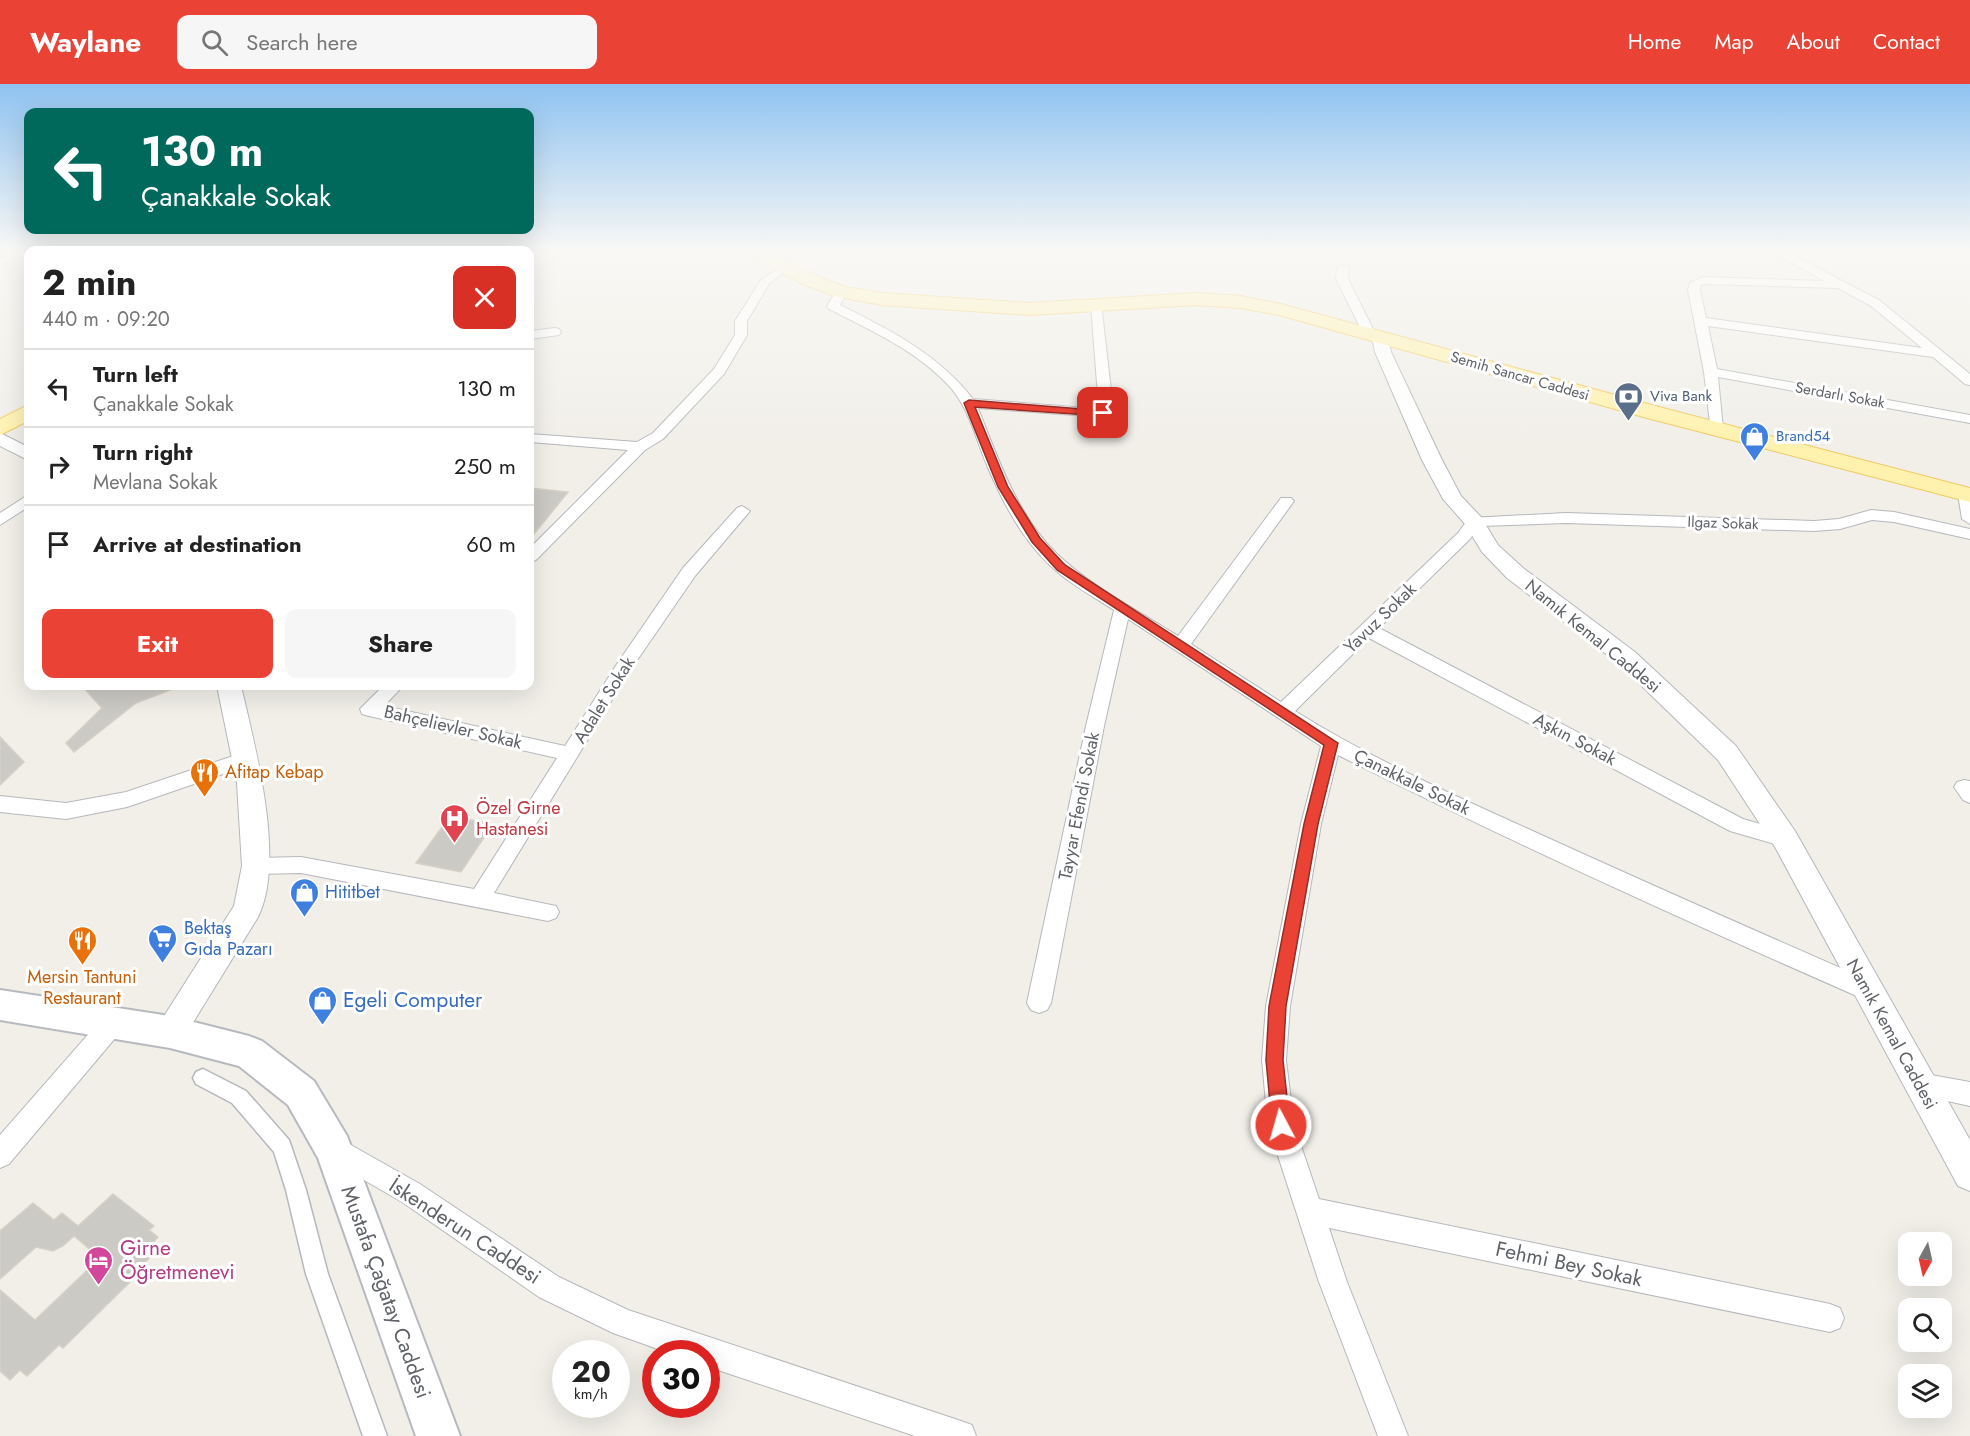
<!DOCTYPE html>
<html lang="en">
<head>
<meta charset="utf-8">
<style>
	:root { --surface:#fff; --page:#f6f6f6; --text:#222; --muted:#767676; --line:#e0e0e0; --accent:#ea4335 }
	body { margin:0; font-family:Jost,sans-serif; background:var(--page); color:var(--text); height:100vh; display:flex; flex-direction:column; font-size:22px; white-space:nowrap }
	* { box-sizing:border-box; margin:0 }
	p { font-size:20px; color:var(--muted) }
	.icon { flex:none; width:33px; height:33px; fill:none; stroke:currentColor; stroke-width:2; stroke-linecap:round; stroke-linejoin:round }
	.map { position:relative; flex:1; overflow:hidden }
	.drawer { position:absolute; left:24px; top:162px; width:510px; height:444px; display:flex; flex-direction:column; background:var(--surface); border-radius:12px; box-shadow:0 6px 24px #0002 }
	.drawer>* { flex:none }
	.hud { position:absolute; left:24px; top:24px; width:510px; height:126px; border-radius:12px; box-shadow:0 6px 24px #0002; background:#00695c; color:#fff; overflow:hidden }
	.needle { width:39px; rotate:188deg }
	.tools { position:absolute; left:1898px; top:1148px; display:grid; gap:12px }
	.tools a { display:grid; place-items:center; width:54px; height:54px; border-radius:12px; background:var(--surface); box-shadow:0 6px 24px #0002; font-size:30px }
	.speed { position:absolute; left:552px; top:1256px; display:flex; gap:12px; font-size:30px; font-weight:700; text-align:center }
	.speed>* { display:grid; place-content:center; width:78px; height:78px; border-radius:50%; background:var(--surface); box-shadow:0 6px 24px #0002; line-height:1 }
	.speed small { font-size:15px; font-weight:400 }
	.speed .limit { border:9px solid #d22; background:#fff; color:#111 }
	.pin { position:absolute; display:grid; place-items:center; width:51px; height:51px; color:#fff; margin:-26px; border-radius:12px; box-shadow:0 3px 9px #0006 }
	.me { position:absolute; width:66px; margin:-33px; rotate:354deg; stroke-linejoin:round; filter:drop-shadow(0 0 4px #0008) }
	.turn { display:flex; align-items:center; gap:21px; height:126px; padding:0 18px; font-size:27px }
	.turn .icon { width:78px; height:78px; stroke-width:2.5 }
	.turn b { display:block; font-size:42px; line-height:51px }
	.round { display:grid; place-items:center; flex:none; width:63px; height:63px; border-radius:12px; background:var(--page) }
	.overview { display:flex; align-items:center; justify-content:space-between; height:102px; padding:0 18px }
	h1 { font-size:36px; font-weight:700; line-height:45px }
	.button { display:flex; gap:12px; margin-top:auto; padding:12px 18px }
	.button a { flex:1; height:69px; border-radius:12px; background:var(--accent); color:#fff; font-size:24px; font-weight:700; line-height:69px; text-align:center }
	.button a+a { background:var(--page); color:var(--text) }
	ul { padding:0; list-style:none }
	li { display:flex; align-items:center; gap:18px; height:78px; padding:0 18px; border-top:2px solid var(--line) }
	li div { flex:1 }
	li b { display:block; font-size:22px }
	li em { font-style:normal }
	header { display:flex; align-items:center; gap:36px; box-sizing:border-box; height:84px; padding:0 30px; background:var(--accent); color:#fff }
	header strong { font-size:28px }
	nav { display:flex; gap:33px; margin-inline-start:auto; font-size:21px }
	.search { width:420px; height:54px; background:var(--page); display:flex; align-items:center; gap:15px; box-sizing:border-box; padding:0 21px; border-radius:12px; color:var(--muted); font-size:22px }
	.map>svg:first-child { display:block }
</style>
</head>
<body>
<header>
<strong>Waylane</strong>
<div class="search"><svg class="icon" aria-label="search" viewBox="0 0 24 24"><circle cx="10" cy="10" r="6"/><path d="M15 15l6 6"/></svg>Search here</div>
<nav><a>Home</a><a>Map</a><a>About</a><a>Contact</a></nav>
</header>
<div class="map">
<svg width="1970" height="1352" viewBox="0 0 1970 1352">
	<rect width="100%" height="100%" fill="#f1efe8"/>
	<g fill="#cccac5" stroke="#d6d1c6" stroke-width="1.5">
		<path d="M530 404 568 408 530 455Z"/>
		<path d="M82 602H178V603L136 619 74 668 66 659 102 624Z"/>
		<path d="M0 653 24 678 0 701Z"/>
		<path d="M450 732 493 740 461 788 416 779Z"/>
		<path d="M113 1110 154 1142 149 1146 158 1153 149 1163 156 1168 129 1193 132 1196 63 1264 59 1261 27 1292 20 1286 10 1296 0 1287V1206L35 1236 100 1174 74 1152 63 1162 53 1167 36 1163 0 1195V1147L33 1119 54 1136 62 1129 78 1142Z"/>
	</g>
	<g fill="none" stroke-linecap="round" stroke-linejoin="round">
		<defs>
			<path id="pedestrian" d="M203 985 246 1007 289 1056 306 1106 328 1190 387 1352H363L306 1190 286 1106 274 1068 232 1019 196 1000 193 994 196 988Z"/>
			<g id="minor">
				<path d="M18 166H32L0 182V175Z"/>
				<path d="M1769 166H1783L1879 216 1970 290V301L1965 300 1933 273 1708 242 1717 285 1970 331V339L1718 293 1723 345 1716 349 1711 348 1704 288 1688 206 1690 199 1703 193 1824 197ZM1705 200 1838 204 1871 222 1922 264 1706 234 1700 206 1701 201Z"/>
				<path d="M784 181 790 184 769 200 747 237V251L724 290 663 355 645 366 536 476 530 478V464L628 366 530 358V350L637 358 653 349 714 285 735 251V237L761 196Z"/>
				<path d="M1343 181 1349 184 1348 195 1375 249 1373 252H1365L1363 249 1336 195 1337 184Z"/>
				<path d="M841 204 847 208 840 221C890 246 938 270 973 315L1099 325 1091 222 1097 218 1101 219 1113 324 1108 332 1103 333 978 324C998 374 1017 431 1056 469 1090 502 1139 527 1178 552L1281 414H1291L1294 417 1191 560 1281 618 1458 449 1469 434 1566 429 1814 437 1839 435 1871 426 1894 428 1970 445V455L1894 438 1872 436 1840 445 1814 447 1566 439 1479 442 1470 455 1379 544 1743 735 1792 749 1795 755 1792 761 1785 763 1730 747 1369 554 1295 627C1368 673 1447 708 1526 744 1642 797 1758 848 1875 899L1879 906 1875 913 1867 916 1859 913C1683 836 1509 757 1338 671L1321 740 1290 922 1286 976 1294 1041 1319 1115 1830 1220 1840 1224 1844 1234 1840 1244 1830 1248 1329 1144 1347 1198 1408 1352H1378L1319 1198 1268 1041 1262 976 1266 922 1301 740 1321 662 1128 535 1104 642 1051 919 1047 926 1039 929 1031 926 1027 919 1086 642 1114 526C1097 515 1077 504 1061 491 1027 464 1006 425 989 386 977 359 970 326 951 304 918 267 872 247 829 225L827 222 837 206Z"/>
				<path d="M555 244 559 245 561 248 559 251 530 255V247Z"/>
				<path d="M1966 405 1970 406V440L1962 435 1958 410Z"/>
				<path d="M28 411V423L0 441V429Z"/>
				<path d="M742 422 750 427 695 492 629 588 494 809 556 822 559 828 556 834 548 837 301 789 256 790 248 788 245 782 248 776 256 774 301 773 474 805 557 674 369 632 362 630 360 625 383 602H403L384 622 565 662 617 580 683 484 737 424Z"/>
				<path d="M245 668 252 670 255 675 252 680 127 723 66 735 0 728V712L66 719 126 708Z"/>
				<path d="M1964 696 1970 697V719L1963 716 1954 703 1957 698Z"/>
				<path d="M114 927 122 930 126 938 122 946 9 1080 0 1084V1051L106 930Z"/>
				<path d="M1920 989 1970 998V1022L1911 1009 1908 1001 1911 993Z"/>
				<path d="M335 1052 420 1100 559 1193 628 1226 961 1337 972 1341 976 1352H915L706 1282V1269H669L613 1249 539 1213 402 1118 326 1074 322 1065 326 1056Z"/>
			</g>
			<g id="tertiary">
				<path d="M1380 248 1388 253 1391 268 1442 376 1461 412 1481 433 1498 461 1523 484 1635 568 1736 662 1795 747 1970 1056V1107L1958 1102 1775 763 1718 676 1619 580 1507 494 1482 468 1465 440 1443 415 1422 376 1375 268 1372 253Z"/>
				<path d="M0 349 28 363V376L0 362Z"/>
				<path d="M217 602H241C255 662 286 777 258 833L181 958 170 962 159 958 154 948 234 822 242 782 237 699Z"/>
			</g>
			<path id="secondary" d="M0 906 170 932 249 952 262 957 314 997 347 1052 460 1352H416L318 1074 288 1021 239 982 170 964 0 936Z"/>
			<g id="primary">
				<path d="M742 166H765L819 193 845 203 882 209 1030 219 1196 209 1240 212 1281 220 1663 324 1970 404V418L1647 334 1279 231 1240 224 1196 221 1030 231 882 221 834 212 805 201 745 170Z"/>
				<path d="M28 321V337L0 351V335Z"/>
			</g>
		</defs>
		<use href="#pedestrian" stroke="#b5b8bc" stroke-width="3"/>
		<use href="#minor" stroke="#b5b8bc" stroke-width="2"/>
		<use href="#tertiary" stroke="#b5b8bc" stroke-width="2"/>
		<use href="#secondary" stroke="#b6babf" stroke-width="4"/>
		<use href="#primary" stroke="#f2c960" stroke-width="2"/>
		<use href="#pedestrian" fill="#fff" fill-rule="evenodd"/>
		<use href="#minor" fill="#fff" fill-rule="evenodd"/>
		<use href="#tertiary" fill="#fff" fill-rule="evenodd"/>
		<use href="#secondary" fill="#fff" fill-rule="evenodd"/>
		<use href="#primary" fill="#fff2af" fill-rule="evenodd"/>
	</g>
	<linearGradient id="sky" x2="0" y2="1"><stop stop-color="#8fc3f1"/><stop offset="0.47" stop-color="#f9f8f5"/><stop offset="1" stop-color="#f9f8f5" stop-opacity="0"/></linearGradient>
	<rect width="1970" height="356" fill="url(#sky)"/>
	<path fill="#ea4335" stroke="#982c22" stroke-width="1.5" d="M969 316 1107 327V331L1103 332 975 323 1008 403 1040 454 1065 481 1338 659 1318 740 1286 922 1283 976 1290 1041 1287 1047 1281 1049 1275 1047 1272 1041 1266 976 1269 922 1304 740 1324 661 1057 486 1032 458 998 403 964 319Z"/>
	<defs>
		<symbol id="bank-pin" viewBox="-11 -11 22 30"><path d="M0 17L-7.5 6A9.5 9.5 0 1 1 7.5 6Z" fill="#5c6f8a" stroke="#fff"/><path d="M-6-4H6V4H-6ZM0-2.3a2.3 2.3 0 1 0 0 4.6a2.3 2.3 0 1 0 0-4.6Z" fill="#fff"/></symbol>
		<symbol id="shop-pin" viewBox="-11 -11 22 30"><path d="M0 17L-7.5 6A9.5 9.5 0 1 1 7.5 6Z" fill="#3f7fe0" stroke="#fff"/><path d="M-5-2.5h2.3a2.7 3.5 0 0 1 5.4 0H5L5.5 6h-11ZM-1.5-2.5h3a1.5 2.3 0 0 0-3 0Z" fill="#fff"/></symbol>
		<symbol id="restaurant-pin" viewBox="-11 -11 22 30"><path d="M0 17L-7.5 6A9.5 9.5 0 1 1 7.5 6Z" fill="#e8710a" stroke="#fff"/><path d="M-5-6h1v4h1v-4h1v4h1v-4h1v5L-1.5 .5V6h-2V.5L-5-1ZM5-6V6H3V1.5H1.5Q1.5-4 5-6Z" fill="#fff"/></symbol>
		<symbol id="hospital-pin" viewBox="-11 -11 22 30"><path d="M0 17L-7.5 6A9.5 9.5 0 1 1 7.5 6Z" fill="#e0444e" stroke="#fff"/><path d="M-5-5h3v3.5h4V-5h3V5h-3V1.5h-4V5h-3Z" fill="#fff"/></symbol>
		<symbol id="supermarket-pin" viewBox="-11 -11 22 30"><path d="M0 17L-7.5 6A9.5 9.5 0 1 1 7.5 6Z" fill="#3f7fe0" stroke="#fff"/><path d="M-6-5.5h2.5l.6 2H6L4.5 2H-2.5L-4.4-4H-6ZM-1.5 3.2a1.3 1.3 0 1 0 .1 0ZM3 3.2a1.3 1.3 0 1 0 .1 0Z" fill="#fff"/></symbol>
		<symbol id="hotel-pin" viewBox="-11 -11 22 30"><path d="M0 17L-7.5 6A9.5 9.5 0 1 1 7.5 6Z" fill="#d1479c" stroke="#fff"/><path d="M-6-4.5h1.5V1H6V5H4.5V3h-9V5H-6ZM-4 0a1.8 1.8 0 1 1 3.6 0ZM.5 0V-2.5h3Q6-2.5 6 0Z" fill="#fff"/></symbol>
	</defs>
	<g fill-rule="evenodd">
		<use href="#bank-pin" x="1612" y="296" width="33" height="45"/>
		<use href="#shop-pin" x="1738" y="336" width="33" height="45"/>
		<use href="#restaurant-pin" x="188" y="672" width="33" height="45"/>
		<use href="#hospital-pin" x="438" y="718" width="33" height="45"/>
		<use href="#shop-pin" x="288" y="792" width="33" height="45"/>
		<use href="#supermarket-pin" x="146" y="838" width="33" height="45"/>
		<use href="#restaurant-pin" x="66" y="840" width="33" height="45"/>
		<use href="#shop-pin" x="306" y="900" width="33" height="45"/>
		<use href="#hotel-pin" x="82" y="1160" width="33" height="45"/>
	</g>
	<g text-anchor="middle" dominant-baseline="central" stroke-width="6" stroke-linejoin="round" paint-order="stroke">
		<g font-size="15" fill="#5f6368" stroke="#fff">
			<text transform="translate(1520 292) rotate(16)">Semih Sancar Caddesi</text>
			<text transform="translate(1840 311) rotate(10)">Serdarlı Sokak</text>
			<text transform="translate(1723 439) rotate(2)">Ilgaz Sokak</text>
		</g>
		<g font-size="15" fill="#4e5e75" stroke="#fff" text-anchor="start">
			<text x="1650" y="312">Viva Bank</text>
		</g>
		<g font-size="15" fill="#366cbe" stroke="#fff" text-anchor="start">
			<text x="1776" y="352">Brand54</text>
		</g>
		<g font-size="18" fill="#5f6368" stroke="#fff">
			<text transform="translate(1380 534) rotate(-44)">Yavuz Sokak</text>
			<text transform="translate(1593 552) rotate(39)">Namık Kemal Caddesi</text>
			<text transform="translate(604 616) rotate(-58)">Adalet Sokak</text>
			<text transform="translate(453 643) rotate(13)">Bahçelievler Sokak</text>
			<text transform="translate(1575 655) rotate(28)">Aşkın Sokak</text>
			<text transform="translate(1412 698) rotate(26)">Çanakkale Sokak</text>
			<text transform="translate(1079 722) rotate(-79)">Tayyar Efendi Sokak</text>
			<text transform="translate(1892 950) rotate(61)">Namık Kemal Caddesi</text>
		</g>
		<g font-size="18" fill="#c56008" stroke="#fff" text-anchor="start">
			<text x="225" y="688">Afitap Kebap</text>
			<text x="82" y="893" text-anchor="middle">Mersin Tantuni<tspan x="82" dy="21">Restaurant</tspan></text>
		</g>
		<g font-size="18" fill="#be3a42" stroke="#fff" text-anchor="start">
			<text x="476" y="724">Özel Girne<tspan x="476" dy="21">Hastanesi</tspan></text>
		</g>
		<g font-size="18" fill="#366cbe" stroke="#fff" text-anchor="start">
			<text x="325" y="808">Hititbet</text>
			<text x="184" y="844">Bektaş<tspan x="184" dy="21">Gıda Pazarı</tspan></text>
		</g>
		<g font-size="21" fill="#366cbe" stroke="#fff" text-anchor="start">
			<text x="343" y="916">Egeli Computer</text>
		</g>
		<g font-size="21" fill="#5f6368" stroke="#fff">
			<text transform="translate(465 1147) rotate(33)">İskenderun Caddesi</text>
			<text transform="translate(1569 1180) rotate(12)">Fehmi Bey Sokak</text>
			<text transform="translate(386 1208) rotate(70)">Mustafa Çağatay Caddesi</text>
		</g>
		<g font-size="21" fill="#b23c85" stroke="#fff" text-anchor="start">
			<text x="120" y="1164">Girne<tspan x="120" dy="24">Öğretmenevi</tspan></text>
		</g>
	</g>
</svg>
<div class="tools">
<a><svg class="needle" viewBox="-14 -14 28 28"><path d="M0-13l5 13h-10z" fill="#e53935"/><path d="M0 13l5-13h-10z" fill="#767676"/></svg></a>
<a><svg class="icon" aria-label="search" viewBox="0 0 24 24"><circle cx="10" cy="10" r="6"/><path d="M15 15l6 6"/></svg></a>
<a><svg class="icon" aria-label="layers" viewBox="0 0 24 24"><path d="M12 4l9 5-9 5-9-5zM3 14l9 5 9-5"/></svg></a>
</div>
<div class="speed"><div>20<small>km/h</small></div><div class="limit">30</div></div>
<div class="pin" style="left:1103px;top:329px;background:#d93025"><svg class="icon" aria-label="arrive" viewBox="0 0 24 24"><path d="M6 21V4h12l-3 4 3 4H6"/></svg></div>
<svg class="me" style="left:1281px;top:1041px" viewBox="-20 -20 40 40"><circle r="17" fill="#ea4335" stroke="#fff" stroke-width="3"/><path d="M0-11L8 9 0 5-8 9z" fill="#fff"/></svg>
<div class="hud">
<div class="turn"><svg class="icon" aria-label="left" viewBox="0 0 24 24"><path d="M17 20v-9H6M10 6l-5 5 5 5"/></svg><div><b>130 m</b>Çanakkale Sokak</div></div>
</div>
<section class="drawer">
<div class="overview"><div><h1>2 min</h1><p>440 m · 09:20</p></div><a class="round" style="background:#d93025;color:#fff"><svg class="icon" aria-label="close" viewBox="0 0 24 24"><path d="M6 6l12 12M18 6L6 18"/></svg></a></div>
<ul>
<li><svg class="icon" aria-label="left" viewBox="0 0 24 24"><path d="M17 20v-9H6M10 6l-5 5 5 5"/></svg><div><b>Turn left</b><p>Çanakkale Sokak</p></div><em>130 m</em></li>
<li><svg class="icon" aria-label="right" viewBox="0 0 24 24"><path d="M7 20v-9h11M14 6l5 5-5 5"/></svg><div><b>Turn right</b><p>Mevlana Sokak</p></div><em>250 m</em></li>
<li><svg class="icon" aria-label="arrive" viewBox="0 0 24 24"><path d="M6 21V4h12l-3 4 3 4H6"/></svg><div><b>Arrive at destination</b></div><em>60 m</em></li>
</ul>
<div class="button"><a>Exit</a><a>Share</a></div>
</section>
</div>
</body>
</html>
